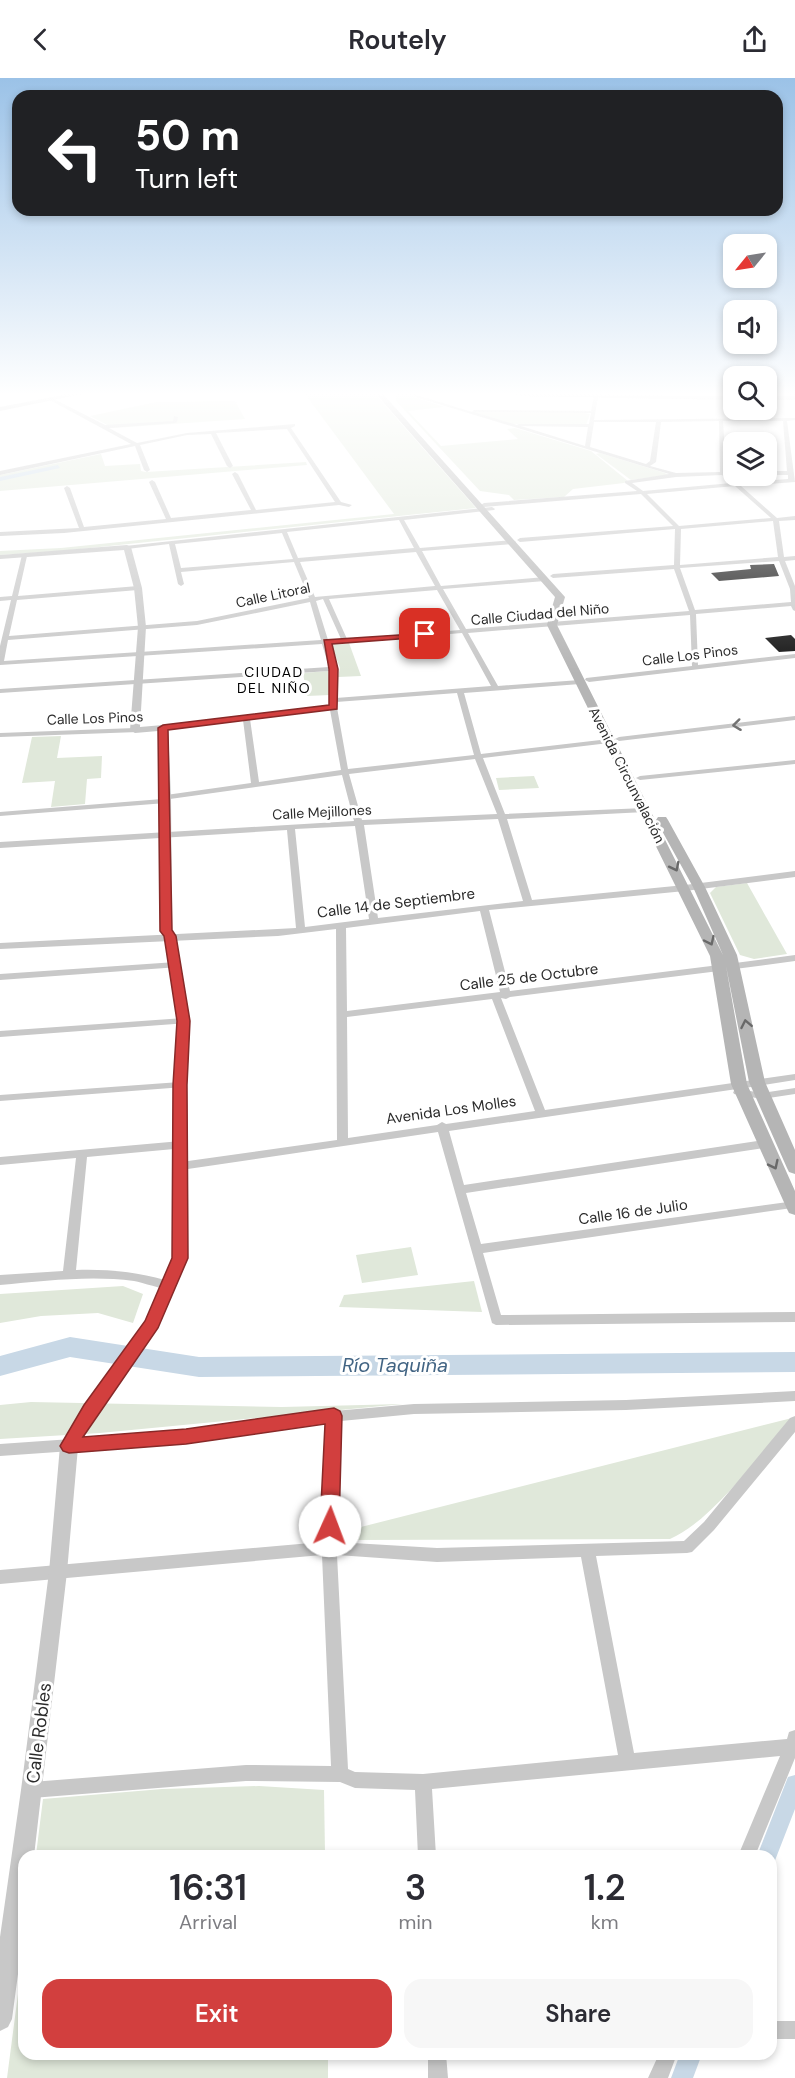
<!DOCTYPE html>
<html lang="en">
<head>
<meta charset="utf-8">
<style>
	:root { --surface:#fff; --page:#f7f7f7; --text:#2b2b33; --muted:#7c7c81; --accent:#d23f3e }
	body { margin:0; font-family:"DM Sans",sans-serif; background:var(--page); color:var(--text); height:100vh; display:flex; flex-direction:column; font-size:22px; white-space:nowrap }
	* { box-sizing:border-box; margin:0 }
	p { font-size:20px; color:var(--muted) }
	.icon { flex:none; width:33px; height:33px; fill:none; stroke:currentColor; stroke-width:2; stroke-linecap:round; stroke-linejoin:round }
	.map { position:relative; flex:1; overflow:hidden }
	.panel { position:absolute; left:18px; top:1772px; width:759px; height:210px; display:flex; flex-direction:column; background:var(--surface); border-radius:18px; box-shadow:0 3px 9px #0003 }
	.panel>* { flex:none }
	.guide { position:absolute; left:12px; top:12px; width:771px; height:126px; border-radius:18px; box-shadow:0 3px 9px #0003; background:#202124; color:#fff; overflow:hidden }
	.needle { width:39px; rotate:240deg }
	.fabs { position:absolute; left:723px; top:156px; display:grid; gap:12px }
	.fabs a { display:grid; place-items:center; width:54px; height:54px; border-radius:12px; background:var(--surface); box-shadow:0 3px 9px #0003; font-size:30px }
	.pin { position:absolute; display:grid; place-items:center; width:51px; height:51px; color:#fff; margin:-26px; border-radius:12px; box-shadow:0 3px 9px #0006 }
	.me { position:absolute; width:66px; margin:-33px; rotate:2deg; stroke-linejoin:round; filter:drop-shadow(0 0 4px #0008) }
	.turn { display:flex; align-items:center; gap:21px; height:126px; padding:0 24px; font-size:27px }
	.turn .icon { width:78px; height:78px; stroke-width:2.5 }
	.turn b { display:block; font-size:42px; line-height:51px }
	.eta { display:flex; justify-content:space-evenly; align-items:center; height:102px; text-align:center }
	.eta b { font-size:36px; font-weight:600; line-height:42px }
	.primary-button { display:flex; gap:12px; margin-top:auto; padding:12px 24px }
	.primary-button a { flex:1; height:69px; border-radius:18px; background:var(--accent); color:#fff; font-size:24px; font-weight:600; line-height:69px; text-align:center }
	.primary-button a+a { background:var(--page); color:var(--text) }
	header { display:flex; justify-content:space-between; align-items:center; height:78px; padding:0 24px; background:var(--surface); font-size:27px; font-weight:600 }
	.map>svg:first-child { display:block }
</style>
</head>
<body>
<header><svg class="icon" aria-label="back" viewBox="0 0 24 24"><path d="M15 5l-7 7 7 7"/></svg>Routely<svg class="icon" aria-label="share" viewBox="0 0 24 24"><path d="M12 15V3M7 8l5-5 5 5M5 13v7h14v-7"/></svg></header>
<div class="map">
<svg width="795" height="2000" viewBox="0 0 795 2000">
	<rect width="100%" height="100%" fill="#fff"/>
	<g fill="#e0e8da">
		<path d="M305 316H375L476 430 61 473 0 477V473L61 470 394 436Z"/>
		<path d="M396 316H405L444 329 408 333 441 368 518 361 507 351 515 350 591 373 628 403 624 405 573 411 564 419 514 422 509 417 480 413 396 323Z"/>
		<path d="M235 323 245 341 113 350 90 338 157 324Z"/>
		<path d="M473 334 585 335 590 336 586 347 510 346Z"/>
		<path d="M600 375 665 395 668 397 631 402 596 376Z"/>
		<path d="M101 376 105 388 140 386 141 393 146 394 306 384 307 387 0 413V397Z"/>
		<path d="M349 565 361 598 338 599 340 590 331 566Z"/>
		<path d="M328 593 330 617 307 618 303 595Z"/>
		<path d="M61 658 57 680 102 678 101 700 87 701 85 726 51 729 55 703 22 705 32 659Z"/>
		<path d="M534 698 539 710 499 712 496 700Z"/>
		<path d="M747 805 787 876 754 881 740 877 710 815 716 809Z"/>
		<path d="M411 1169 418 1197 362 1205 356 1177Z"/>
		<path d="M474 1203 482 1234 339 1229 344 1217Z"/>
		<path d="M123 1208 143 1216 133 1245 98 1235 41 1238 0 1245V1216Z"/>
		<path d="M31 1324 282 1329 403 1326 100 1355 0 1361V1327Z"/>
		<path d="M792 1340C760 1376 712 1443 670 1461L348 1462 349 1452Z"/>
		<path d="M259 1708 324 1712 325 1777H36L43 1721 162 1711Z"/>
		<path d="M24 1870V1976H328V2000H7Z"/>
	</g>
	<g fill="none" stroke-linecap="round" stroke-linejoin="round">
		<path stroke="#c8d8e6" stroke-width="1.5" d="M790 316 795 317"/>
		<g fill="#c8d8e6" fill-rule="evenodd">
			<path d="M58 387 60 390 0 403V399Z"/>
			<path d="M795 1697V1731L774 1785 771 1786V1778H757L788 1699Z"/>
			<path d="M680 1976H702L693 2000H671Z"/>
		</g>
		<path fill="#c8d8e6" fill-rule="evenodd" d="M70 1259 199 1279 795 1274V1294L199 1299 70 1279 0 1298V1278Z"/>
	</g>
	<g fill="#121212">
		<path d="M774 486 779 498 719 503 711 495 751 491 750 487Z"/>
		<path d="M791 557 795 561V573L779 574 765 560Z"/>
	</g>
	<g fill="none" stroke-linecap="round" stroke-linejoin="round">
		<g fill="#c8c8c8" fill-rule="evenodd">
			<path d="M406 316H413L472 334 474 332 591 333 594 319 596 318 598 319 594 342 795 340V342L787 343 795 404 741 408 777 440 795 438V442L779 443 784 479 795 478V482L785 483 795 508V533L793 532 791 528 696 536 698 587 795 576V580L589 604 585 602 586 600 692 588 690 537 468 555 498 608 580 602 584 604 580 606 464 615 481 676 609 661 613 663 609 665 483 680 505 736 645 730 649 732 645 734 507 741 532 822 685 807 689 810 685 813 489 832 510 913 719 887 724 890 719 893 510 919 506 921 501 920 545 1032 795 996V1002L738 1011 762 1015 795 1010V1016L762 1021 734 1016 733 1014 737 1011 449 1053 464 1107 764 1062 768 1063 770 1066 768 1069 764 1070 466 1115 481 1166 795 1123V1129L792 1130 483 1175 501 1237 795 1234V1244L496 1247 492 1245 438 1054 181 1092 177 1091 175 1088 177 1085 181 1084 337 1062 336 851 278 858 0 871V865L296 850 287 752 0 770V764L354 743 342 697 170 721 169 725H166L0 738V734L162 721 163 717H166L251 705 243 642 163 652 159 650 163 648 329 627V593L0 615V611L329 589 322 566 0 587V568L11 522 0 523V519L12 518 22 477 27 478 18 518 138 508 141 510 138 512 17 522 9 558 197 543 309 520 294 484 181 494 184 506 181 508 178 506 169 466 127 471 124 469 125 468 492 429 495 431 494 432 404 442 420 470 513 462 516 464 513 466 422 473 441 508 545 499 548 501 545 503 443 511 466 551 689 533 674 491 553 500 550 498 553 496 674 487 675 451 520 464 517 462 520 460 673 448 641 416 484 429 481 427 484 425 637 413 625 405V403L669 396ZM474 334 591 335 589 346H519L517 347ZM719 343 720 394 676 395 650 388 656 384 661 344ZM723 343H783L787 393H766V397H788V401L737 405 728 397 731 395 726 393ZM594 344H656L650 383 646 386 590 369ZM521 348 588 349 585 368ZM722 397 732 405 643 413 632 405 676 399ZM735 408 771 440 679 448 647 416ZM399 442 414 470 298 480 287 454ZM773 443 778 479 680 487 681 451ZM282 455 293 481 181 490 175 466ZM416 474 435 508 315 519 300 484ZM779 483 790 511 791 524 695 532 680 490ZM437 512 460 552 347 561 329 521ZM323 521 341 561 328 562 316 523ZM310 524 321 562 4 583 8 562 197 547ZM462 555 491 608 336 620V591L329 566ZM457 615 474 677 348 691 336 624ZM330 632 341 692 259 704 250 641ZM475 681 497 736 362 742 349 696ZM498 741 523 823 378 840 364 747ZM355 748 369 841 305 849 295 751ZM480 833 500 914 347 933 346 850ZM492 921 535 1033 446 1046 442 1044 437 1047 348 1060 347 939Z"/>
			<path d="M52 320 105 347 173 343 174 338 178 339 177 344 175 345 109 350 137 365 187 355 295 346V348L291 350 341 424 352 427 349 429 339 427 64 455 0 458V454L79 450 64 410 67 408 70 410 84 449 166 441 149 404 152 402 155 404 171 440 251 432 232 396 235 394 238 396 256 432 335 424 287 351 216 355 233 388 230 390 227 388 211 356 187 357 140 367 150 392 147 394 144 392 135 368 0 397V393L131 366 50 322Z"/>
			<path d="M795 638V642L619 663 615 661 619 659Z"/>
			<path d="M135 650 139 652 138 654 0 659V655Z"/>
			<path d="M795 682V686L640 702 636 700 640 698Z"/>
			<path d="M795 877V883L735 891 730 888 735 885Z"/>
			<path d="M176 884 181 887 179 889 0 902V896Z"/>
			<path d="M184 940 188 941 189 943 188 945 0 959V953Z"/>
			<path d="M180 1004 185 1007 184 1009 0 1023V1017Z"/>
			<path d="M181 1063 187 1067 185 1070 87 1079 76 1192C110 1191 142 1194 174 1205L176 1208 174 1211C167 1213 144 1205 134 1203 90 1197 44 1203 0 1207V1197L63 1193 76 1080 0 1087V1079Z"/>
			<path d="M795 1313V1323L626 1332 414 1336 341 1343 336 1464 437 1470 684 1463 704 1444 790 1340 795 1338V1354L714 1452 692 1474 687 1475 596 1478 634 1675 787 1661 789 1654 795 1652V1680L755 1778H738L780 1678 432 1711 436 1778H418L415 1712 355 1710 340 1704 246 1703 32 1720 26 1718 24 1712 26 1706 32 1704 246 1687 331 1688 322 1477 0 1506V1492L322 1464 327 1344 186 1365 0 1378V1366L186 1353 334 1333 414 1326 626 1322ZM337 1477 437 1484 581 1479 618 1677 423 1696 355 1694 348 1691Z"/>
			<rect x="771" y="1943" width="24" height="18"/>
			<path d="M428 1976H446L448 2000H428Z"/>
			<path d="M659 1976H677L668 2000H648Z"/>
		</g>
		<g fill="#c8c8c8" fill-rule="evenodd">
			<path d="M127 467 131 469 142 510 146 549 140 649 163 647 168 650 171 719 172 853 176 858 190 943 187 1007 188 1180 158 1250 96 1337 78 1369 67 1494 34 1778H24V1851L12 1941 8 1949 0 1953V1859L21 1712 49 1494 60 1368 84 1327 145 1243 172 1180 173 1007 178 943 164 858 160 853 162 721 158 653 135 655 130 652 138 549 134 510 124 472 0 481V477Z"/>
			<path d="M795 793V799L685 813 679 810 685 807Z"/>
		</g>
		<g fill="#b5b5b5" fill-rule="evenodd">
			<path d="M68 316H82L0 333V329Z"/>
			<path d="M376 316H383L565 519 557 547 723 877 693 809 656 742 658 739H666L668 742 705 809 737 877 765 1004 795 1072V1096L789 1094 787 1090 749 1004 726 888 747 1006 795 1113V1137L789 1135 787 1131 731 1006 710 878 547 547 555 519Z"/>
			<path d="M516 316 734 318V322L519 318Z"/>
			<rect x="766" y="318" width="29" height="4"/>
		</g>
	</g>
	<defs><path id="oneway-chevron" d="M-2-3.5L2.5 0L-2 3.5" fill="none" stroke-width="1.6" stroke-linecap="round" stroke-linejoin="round" transform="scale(1.5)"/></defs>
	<use stroke="#727272" href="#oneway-chevron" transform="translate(737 647) rotate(173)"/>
	<g stroke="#696969">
		<use href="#oneway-chevron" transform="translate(675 789) rotate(63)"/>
		<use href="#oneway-chevron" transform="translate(710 863) rotate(65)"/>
		<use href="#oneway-chevron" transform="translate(746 946) rotate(-101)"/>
		<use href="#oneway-chevron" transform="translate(774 1087) rotate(64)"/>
	</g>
	<linearGradient id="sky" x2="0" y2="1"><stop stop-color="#9bc2e7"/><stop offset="0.53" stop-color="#fff"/><stop offset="1" stop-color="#fff" stop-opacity="0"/></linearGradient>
	<rect width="795" height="596" fill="url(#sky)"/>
	<path fill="#d23f3e" stroke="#882928" stroke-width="1.5" d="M428 555 425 559 332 566 338 591 337 631 168 652 172 852 176 858 190 943 187 1007 188 1180 158 1250 83 1359 186 1351 334 1330 340 1333 342 1338 339 1448 336 1454 330 1456 323 1454 320 1448 325 1346 186 1366 69 1375 63 1373 60 1368 84 1327 145 1243 172 1180 173 1007 177 943 164 858 160 853 158 650 163 647 329 627V591L324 562Z"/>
	<g text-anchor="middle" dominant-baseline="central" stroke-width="6" stroke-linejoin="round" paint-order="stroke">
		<g font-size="14" fill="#2b2b2b" stroke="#fff">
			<text transform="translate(273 517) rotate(-12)">Calle Litoral</text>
			<text transform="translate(540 536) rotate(-5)">Calle Ciudad del Niño</text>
			<text transform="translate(690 577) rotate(-7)">Calle Los Pinos</text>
			<text transform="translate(95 640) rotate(-2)">Calle Los Pinos</text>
			<text transform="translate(627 697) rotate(63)">Avenida Circunvalación</text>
			<text transform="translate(322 734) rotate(-3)">Calle Mejillones</text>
		</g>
		<g font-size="14" letter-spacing="1.5" fill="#000" stroke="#fff">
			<text x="274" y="594">CIUDAD<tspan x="274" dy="16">DEL NIÑO</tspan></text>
		</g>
		<g font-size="15" fill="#2b2b2b" stroke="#fff">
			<text transform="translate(396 825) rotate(-7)">Calle 14 de Septiembre</text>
			<text transform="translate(529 899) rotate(-7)">Calle 25 de Octubre</text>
			<text transform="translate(451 1032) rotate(-8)">Avenida Los Molles</text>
			<text transform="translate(633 1134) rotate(-8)">Calle 16 de Julio</text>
		</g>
		<g font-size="18" fill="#2b2b2b" stroke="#fff">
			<text transform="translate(39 1655) rotate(-83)">Calle Robles</text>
		</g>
		<g font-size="20" font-style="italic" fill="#436584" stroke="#fff">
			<text x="395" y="1287">Río Taquiña</text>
		</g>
	</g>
</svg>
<div class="fabs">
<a><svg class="needle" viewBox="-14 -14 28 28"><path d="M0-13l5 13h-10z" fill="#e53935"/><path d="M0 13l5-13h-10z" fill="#7c7c81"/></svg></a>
<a><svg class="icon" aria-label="sound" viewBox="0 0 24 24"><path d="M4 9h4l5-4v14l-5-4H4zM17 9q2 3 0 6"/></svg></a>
<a><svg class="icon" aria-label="search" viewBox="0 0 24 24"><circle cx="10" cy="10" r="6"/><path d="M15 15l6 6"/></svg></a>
<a><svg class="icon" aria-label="layers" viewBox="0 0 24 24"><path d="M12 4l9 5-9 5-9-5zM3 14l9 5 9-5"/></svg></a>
</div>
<div class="pin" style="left:425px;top:556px;background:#d93025"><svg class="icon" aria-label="arrive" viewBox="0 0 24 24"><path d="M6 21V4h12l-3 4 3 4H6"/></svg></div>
<svg class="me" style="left:330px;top:1448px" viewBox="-20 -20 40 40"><circle r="19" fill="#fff"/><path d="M0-13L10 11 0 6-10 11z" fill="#d23f3e"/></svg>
<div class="guide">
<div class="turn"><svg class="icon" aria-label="left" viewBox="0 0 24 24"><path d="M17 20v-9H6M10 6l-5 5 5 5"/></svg><div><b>50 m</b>Turn left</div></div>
</div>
<section class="panel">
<div class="eta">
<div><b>16:31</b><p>Arrival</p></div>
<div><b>3</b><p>min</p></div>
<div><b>1.2</b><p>km</p></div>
</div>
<div class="primary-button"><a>Exit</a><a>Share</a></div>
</section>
</div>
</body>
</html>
